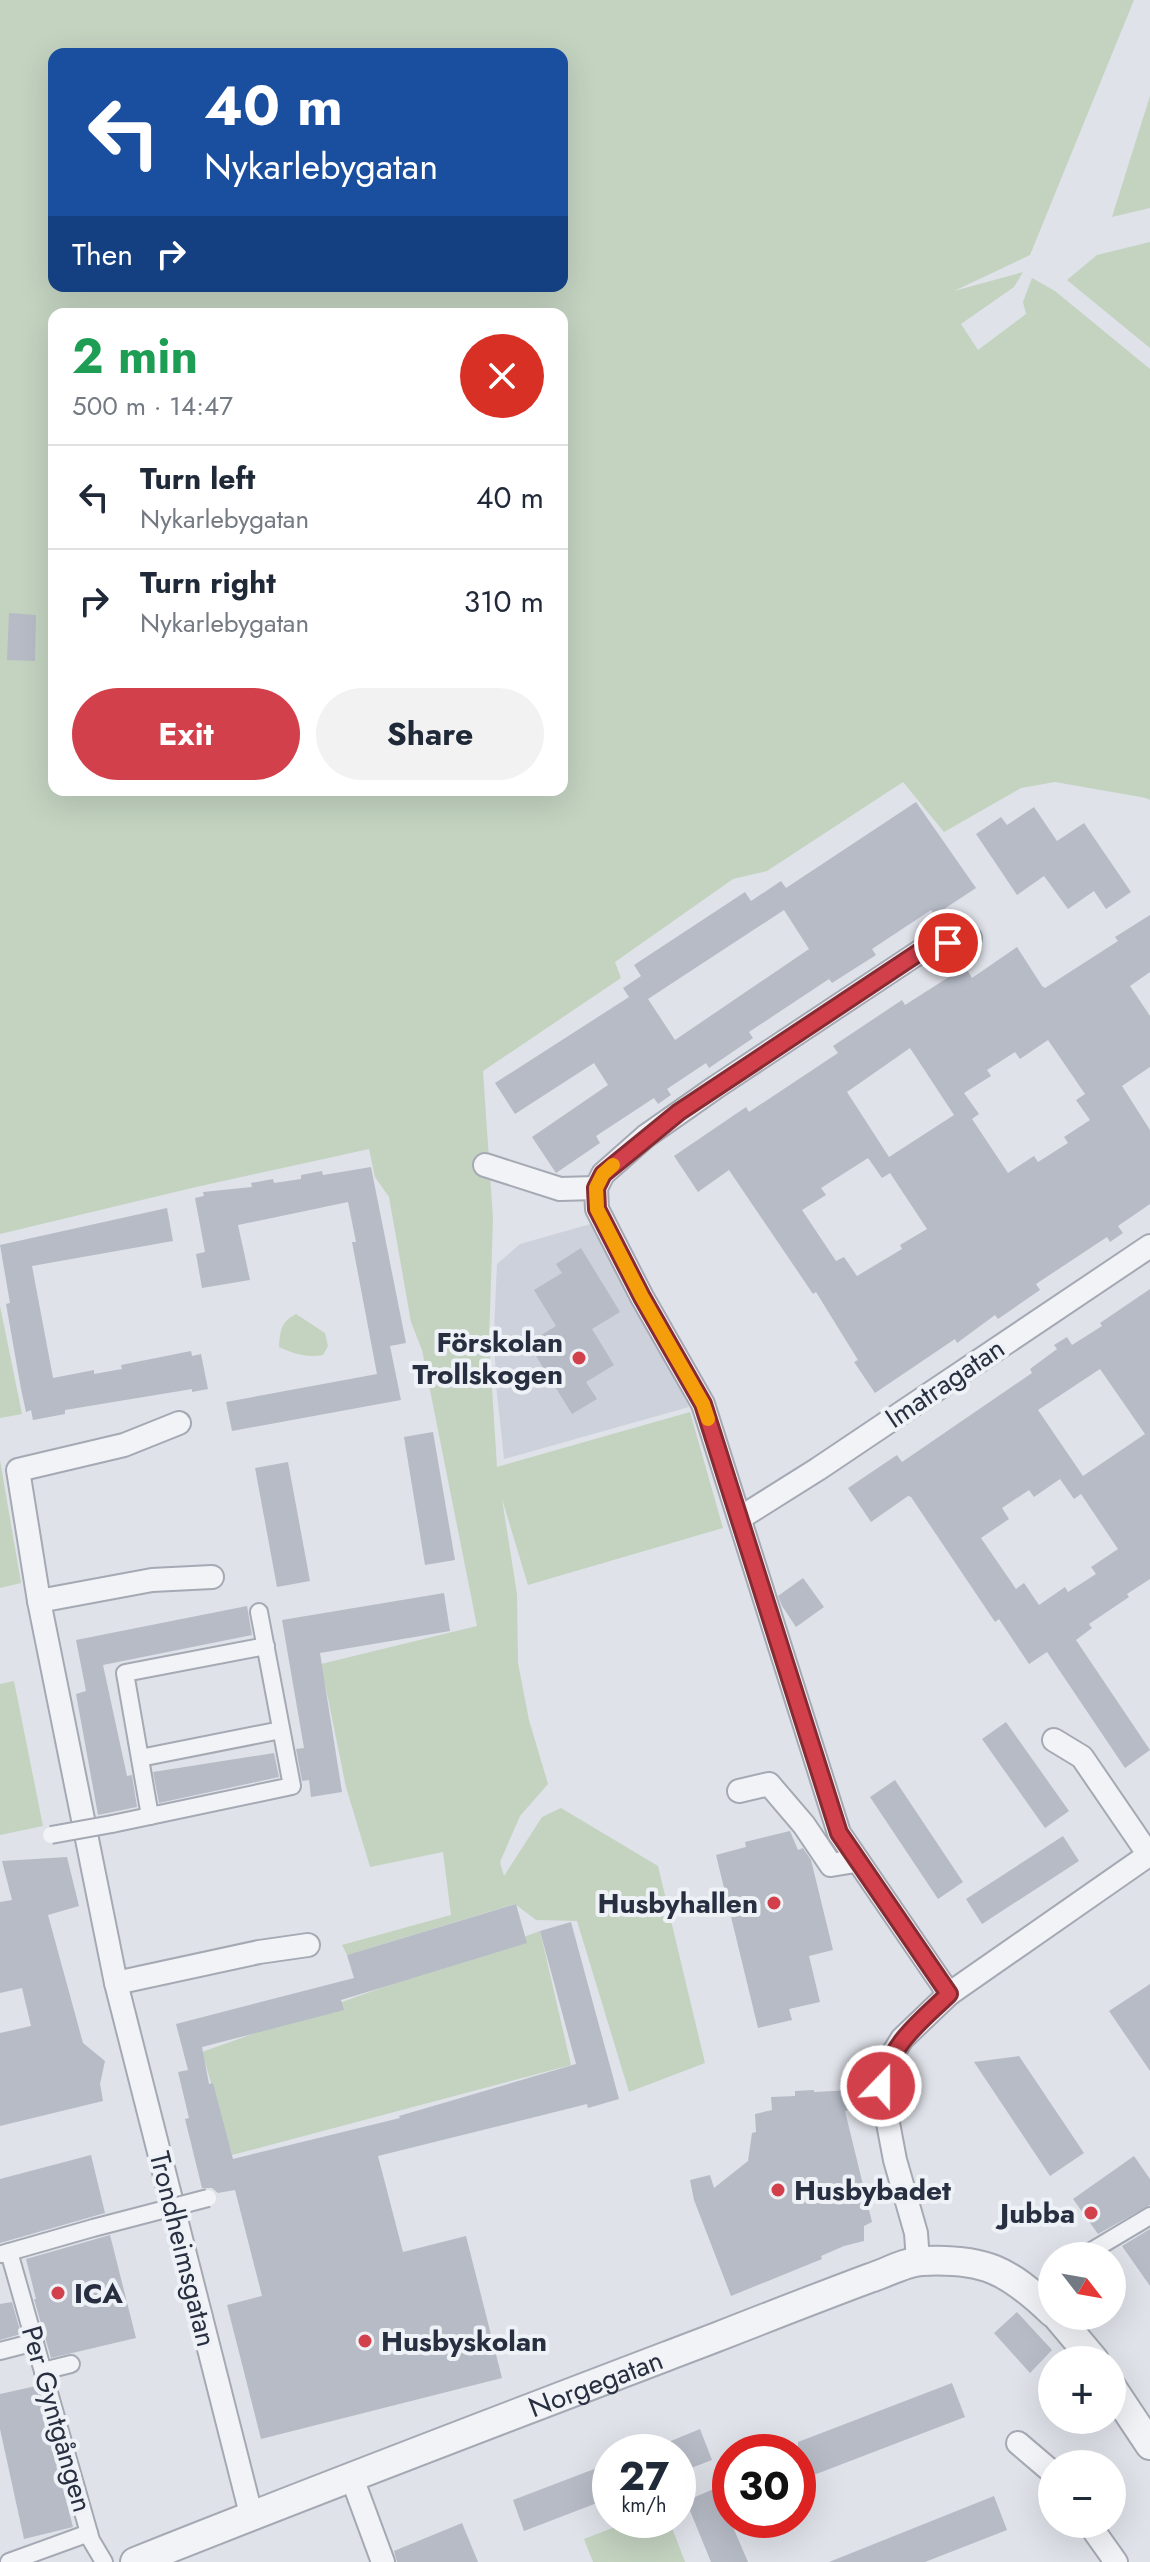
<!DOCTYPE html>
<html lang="en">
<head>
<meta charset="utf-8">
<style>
	:root { --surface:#fff; --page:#f2f2f3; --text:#1f2937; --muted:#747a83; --line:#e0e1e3; --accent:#d2404b }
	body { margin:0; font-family:Jost,sans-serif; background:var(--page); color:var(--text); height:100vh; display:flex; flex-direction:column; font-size:30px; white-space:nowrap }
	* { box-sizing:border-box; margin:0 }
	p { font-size:26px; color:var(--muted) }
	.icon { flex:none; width:44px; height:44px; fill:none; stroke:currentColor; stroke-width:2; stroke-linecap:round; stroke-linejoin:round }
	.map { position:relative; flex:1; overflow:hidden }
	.panel { position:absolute; left:48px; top:308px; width:520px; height:488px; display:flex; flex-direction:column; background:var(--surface); border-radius:16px; box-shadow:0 8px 32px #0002 }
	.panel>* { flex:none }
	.top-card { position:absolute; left:48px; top:48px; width:520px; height:244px; border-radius:16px; box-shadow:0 8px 32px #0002; background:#1a4fa0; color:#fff; overflow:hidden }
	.needle { width:52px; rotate:121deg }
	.buttons { position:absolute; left:1038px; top:2242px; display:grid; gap:16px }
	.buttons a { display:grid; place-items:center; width:88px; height:88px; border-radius:50%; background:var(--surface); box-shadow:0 8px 32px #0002; font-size:40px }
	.speed { position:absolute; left:592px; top:2434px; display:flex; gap:16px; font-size:40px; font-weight:700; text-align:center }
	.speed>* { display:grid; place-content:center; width:104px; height:104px; border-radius:50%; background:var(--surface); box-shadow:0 8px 32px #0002; line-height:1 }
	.speed small { font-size:20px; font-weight:400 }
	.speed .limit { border:12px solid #d22; background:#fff; color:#111 }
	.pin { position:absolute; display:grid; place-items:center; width:68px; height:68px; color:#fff; margin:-34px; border:4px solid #fff; border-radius:50%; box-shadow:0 2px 8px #0007 }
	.me { position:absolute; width:88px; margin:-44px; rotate:22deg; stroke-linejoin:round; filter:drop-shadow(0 0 6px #0008) }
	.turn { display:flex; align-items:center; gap:28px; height:168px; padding:0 24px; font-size:36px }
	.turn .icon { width:104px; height:104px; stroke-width:2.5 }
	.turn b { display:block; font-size:56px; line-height:68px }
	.then { display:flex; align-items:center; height:76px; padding:0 24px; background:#0003; gap:16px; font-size:30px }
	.round { display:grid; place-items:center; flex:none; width:84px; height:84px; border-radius:42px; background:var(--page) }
	.summary { display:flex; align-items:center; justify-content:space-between; height:136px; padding:0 24px }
	h1 { font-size:48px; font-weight:700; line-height:60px; color:#1e9e55 }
	.action { display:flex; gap:16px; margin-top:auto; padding:16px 24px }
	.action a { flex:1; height:92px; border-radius:48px; background:var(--accent); color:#fff; font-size:32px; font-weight:700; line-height:92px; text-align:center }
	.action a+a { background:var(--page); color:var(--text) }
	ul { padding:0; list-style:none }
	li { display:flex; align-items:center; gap:24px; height:104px; padding:0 24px; border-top:2px solid var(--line) }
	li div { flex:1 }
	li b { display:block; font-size:30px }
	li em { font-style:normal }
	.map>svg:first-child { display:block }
</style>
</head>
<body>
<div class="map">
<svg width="1150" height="2562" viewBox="0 0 1150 2562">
	<rect width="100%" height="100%" fill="#dfe2e9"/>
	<path fill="#cdd1db" d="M594 1223 689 1407 504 1459 496 1385 494 1331 497 1264 520 1244Z"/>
	<g fill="#c3d3c0" fill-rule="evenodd">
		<path d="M0 0H1134L1030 255 954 291 1023 272 1014 287 961 324 978 350 1026 314 1023 302 1032 278 1055 291 1150 369V800L1146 798 1055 782 1021 788 944 832 903 782 767 871 733 879 615 962 621 978 483 1071 493 1219 489 1341 497 1467 690 1412 723 1528 528 1585 502 1499 517 1594 518 1663 529 1720 548 1784 520 1816 500 1862 504 1876 542 1817 561 1808 658 1866 705 2063 629 2092 577 1921 536 1920 515 1904 347 1955 342 1945 451 1915 443 1852 370 1867 346 1787 321 1664 477 1626 422 1350 411 1322 389 1197 375 1177 369 1149 196 1187 0 1234ZM54 54H562V286H54ZM54 314H562V790H54Z"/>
		<path d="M1150 96V208L1112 217Z"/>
		<path d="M1150 242V348L1067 280 1097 255Z"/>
		<path d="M0 1306 22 1414 0 1418Z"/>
		<path d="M296 1314 325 1333 328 1346 323 1355C306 1358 295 1354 279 1347 280 1330 281 1322 296 1314Z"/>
		<path d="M0 1460 21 1583 0 1588Z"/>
		<path d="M14 1681 43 1826 0 1835V1684Z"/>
		<path d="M540 1931 571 2065 232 2155 202 2052Z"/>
		<path d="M633 2520H669L685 2562H593L584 2539Z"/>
	</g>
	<g fill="#b6bbc6" fill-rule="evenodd">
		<path d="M9 613 36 615 35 661 7 660Z"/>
		<path d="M916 802 976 888 935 915 931 910 872 949 876 955 832 983 829 979 749 1032 753 1038 709 1068 706 1063 667 1089 671 1095 658 1104 654 1098 596 1136 600 1143 556 1173 532 1137 608 1085 594 1063 515 1114 495 1083 629 997 623 988 641 976 634 965 745 892 751 901 781 881 786 888ZM784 910 809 949 675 1040 648 999Z"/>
		<path d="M1034 807 1057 841 1084 823 1131 892 1106 909 1094 891 1068 909 1044 876 1017 895 976 834 1001 817 1007 825Z"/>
		<path d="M1150 915V972L1130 986 1150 1016V1067L1122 1086 1150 1130V1204L1118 1226 1123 1233 1110 1242 1107 1237 1036 1284 1040 1290 998 1319 995 1315 957 1343 955 1339 875 1393 854 1362 858 1360 816 1292 813 1294 729 1170 698 1192 674 1156 746 1107 749 1112 838 1053 833 1046 902 1000 905 1005 952 975 949 972 963 963 972 978 1017 947 1042 986 1045 988 1118 941 1115 937ZM1048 1040 1085 1094 1076 1100 1090 1120 1064 1137 1068 1143 1038 1162 1034 1156 1008 1173 972 1119 979 1114 964 1093 991 1076 987 1070 1015 1052 1020 1059ZM910 1048 954 1115 889 1157 847 1092ZM868 1158 882 1178 890 1173 927 1229 900 1245 902 1249 857 1276 844 1257 836 1261 802 1210 826 1195 821 1188Z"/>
		<path d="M371 1167 406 1343 390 1346 401 1400 232 1431 226 1402 377 1374 352 1242H356L348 1202 238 1225 250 1280 202 1288 196 1254 205 1252 195 1198 204 1196 203 1192 252 1187 251 1183 273 1179 274 1183 301 1179V1175L322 1171 323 1175Z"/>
		<path d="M167 1208 173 1241 32 1266 53 1378 94 1370V1374L122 1369 121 1365 191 1351 192 1356 201 1354 208 1389 192 1392V1389L65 1410V1414L33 1420 31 1410 26 1412 21 1389 6 1304 10 1303 0 1245Z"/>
		<path d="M581 1248 620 1312 592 1329 614 1365 586 1382 597 1399 572 1414 528 1343 556 1326 534 1290 562 1273 556 1264Z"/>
		<path d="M1150 1289V1579L1127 1594 1129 1597 1089 1624 1092 1628 1076 1640 1150 1750 1125 1768 1047 1652 1029 1664 999 1619 995 1622 911 1497 908 1496 871 1522 848 1488 897 1455 902 1462 1032 1373 1030 1369 1057 1349 1054 1345 1067 1337 1072 1345 1102 1326 1100 1323ZM1100 1369 1145 1434 1083 1476 1038 1410ZM1060 1479 1074 1499 1081 1494 1118 1549 1091 1567 1096 1574 1068 1592 1065 1587 1039 1605 1024 1583 1016 1589 981 1538 1009 1519 1002 1508 1029 1490 1034 1497Z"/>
		<path d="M433 1432 455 1560 425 1565 404 1437Z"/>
		<path d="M288 1462 310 1581 277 1587 255 1468Z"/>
		<path d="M803 1578 824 1607 796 1627 782 1606 778 1596Z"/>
		<path d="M444 1593 450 1631 320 1653 342 1792 311 1797 309 1780 302 1781 296 1749 304 1748 282 1620Z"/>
		<path d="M247 1606 252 1635 103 1665 127 1776 132 1775 137 1807 98 1815 76 1694 86 1691 76 1640Z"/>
		<path d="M1006 1722 1069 1811 1045 1828 982 1739Z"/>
		<path d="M274 1753 279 1777 159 1803 153 1772Z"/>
		<path d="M895 1780 963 1882 938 1899 870 1797Z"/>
		<path d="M790 1831 798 1850 803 1848 811 1860 833 1950 809 1956 820 2002 789 2009 792 2020 758 2028 716 1855 746 1847 745 1842Z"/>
		<path d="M1063 1836 1079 1861 982 1924 966 1899Z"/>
		<path d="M67 1857 79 1906 48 1915 83 2043 105 2061 100 2084 103 2101 0 2126V2033L31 2026 22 1988 0 1993V1902L12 1900 2 1861Z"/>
		<path d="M516 1904 527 1943 341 2000 344 2010 202 2047 209 2084 213 2083 233 2159 400 2118 399 2116 576 2064 540 1931 571 1922 619 2099 588 2108 587 2104 378 2156 403 2252 466 2236 502 2378 261 2439 227 2305 262 2296 235 2190 218 2193 212 2188H202L185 2119 189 2118 178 2072 188 2070 176 2024 354 1978 347 1955Z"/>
		<path d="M1150 1984V2071L1109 2011Z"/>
		<path d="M1019 2056 1084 2153 1050 2176 974 2062Z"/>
		<path d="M814 2090V2092L852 2090V2109L845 2111 872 2222 864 2226V2241L844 2246 821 2256 822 2259 731 2296 694 2200 690 2180 710 2175 714 2188 748 2161 752 2133 756 2132 755 2114 772 2110 771 2097 795 2096V2091Z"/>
		<path d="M91 2155 105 2213 0 2243V2179Z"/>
		<path d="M1134 2156 1150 2179V2205L1098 2234 1073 2199Z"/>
		<path d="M1150 2229V2286L1122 2246Z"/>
		<path d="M110 2235 136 2338 51 2358 34 2299H36L26 2259Z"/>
		<path d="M12 2302 21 2334 0 2340V2304Z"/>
		<path d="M1017 2312 1052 2350 1030 2373 994 2333Z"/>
		<path d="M952 2383 965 2417 798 2481V2442Z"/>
		<path d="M36 2386 73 2527 24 2539 0 2429V2394Z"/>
		<path d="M700 2429 712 2460 678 2473V2452H644Z"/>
		<path d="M610 2463V2498L524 2531 513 2500Z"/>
		<path d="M718 2487 730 2520 748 2562H711L686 2501Z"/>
		<path d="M994 2496 1007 2530 925 2562H829Z"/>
		<path d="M462 2523 478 2562H397L394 2551Z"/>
	</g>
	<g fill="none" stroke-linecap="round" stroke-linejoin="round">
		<defs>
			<g id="pedestrian">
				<path d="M259 1612C270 1670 281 1728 292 1786L150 1816 125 1673 266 1646"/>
				<path d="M140 1758 281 1730"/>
				<path d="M112 1824 150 1816"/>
				<path d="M9 2252 91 2540 104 2562"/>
				<path d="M2 2254 93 2228"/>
				<path d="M1083 2256 1150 2216"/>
				<path d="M0 2351 35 2342"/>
				<path d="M43 2371 71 2364"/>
				<path d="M9 2562 89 2533"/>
			</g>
			<g id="minor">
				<path d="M485 1165 560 1189 596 1188"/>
				<path d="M179 1423 124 1445 18 1470 39 1601 116 1983 251 2514"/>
				<path d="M740 1518 818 1469 1150 1246"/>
				<path d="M39 1601 152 1580 212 1577"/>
				<path d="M1054 1740 1082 1757 1149 1855"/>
				<path d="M739 1791 769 1784 804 1825 831 1865 855 1861"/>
				<path d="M116 1983 259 1952 308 1945"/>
				<path d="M949 1994 839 1833 703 1404 642 1297 597 1209 596 1188 603 1174 646 1136 716 1087 927 947 970 938"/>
				<path d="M918 2261 916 2233 895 2160 881 2086 887 2063 902 2039 949 1994 1150 1854"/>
				<path d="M1018 2443 1052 2472"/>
				<path d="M352 2478 383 2562"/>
				<path d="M1089 2524 1116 2562"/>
			</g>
			<g id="tertiary">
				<path d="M1057 2316 1094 2360"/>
				<path d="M1112 2388 1150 2445"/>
				<path id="s1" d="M135 2562C328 2485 523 2411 717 2337 768 2317 819 2297 870 2278 886 2273 905 2262 922 2261 984 2258 1008 2270 1052 2312"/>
			</g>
		</defs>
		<use href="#pedestrian" stroke="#a4a9b3" stroke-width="20"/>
		<use href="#minor" stroke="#a4a9b3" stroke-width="26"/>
		<use href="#tertiary" stroke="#a4a9b3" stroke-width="32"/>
		<use href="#pedestrian" stroke="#f2f3f7" stroke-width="16"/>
		<use href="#minor" stroke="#f2f3f7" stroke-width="22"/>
		<use href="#tertiary" stroke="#f2f3f7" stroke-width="28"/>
		<defs>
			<g id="pedestrian-bridge">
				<path d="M51 1835 112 1824"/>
				<path d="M93 2228 208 2198"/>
			</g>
		</defs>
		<use href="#pedestrian-bridge" stroke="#a4a9b3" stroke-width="20" stroke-linecap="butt"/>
		<use href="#pedestrian-bridge" stroke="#f2f3f7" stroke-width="16"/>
	</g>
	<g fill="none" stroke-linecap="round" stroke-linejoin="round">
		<defs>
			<path id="route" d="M881 2086C892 2042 918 2024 949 1994L839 1833 703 1404 642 1297 597 1209 596 1188 603 1174 679 1112 927 947 948 943"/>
		</defs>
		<use href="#route" stroke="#882a31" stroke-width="20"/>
		<use href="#route" stroke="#d2404b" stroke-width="14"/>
		<path stroke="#f59e0b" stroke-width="14" d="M613 1165 603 1174 596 1188 597 1209 642 1297 703 1404 708 1419"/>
	</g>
	<g fill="#d2404b" stroke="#eef1f6" stroke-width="3">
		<circle cx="579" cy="1358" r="8"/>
		<circle cx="774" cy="1903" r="8"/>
		<circle cx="778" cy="2190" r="8"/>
		<circle cx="1091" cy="2213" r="8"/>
		<circle cx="58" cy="2293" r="8"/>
		<circle cx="365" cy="2341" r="8"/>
	</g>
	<g text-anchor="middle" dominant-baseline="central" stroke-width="8" stroke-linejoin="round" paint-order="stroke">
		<g font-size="28" font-weight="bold" fill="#272f40" stroke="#eef1f6" text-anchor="end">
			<text x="563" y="1342">Förskolan<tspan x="563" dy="32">Trollskogen</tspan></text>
			<text x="758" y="1903">Husbyhallen</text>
			<text x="794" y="2190" text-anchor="start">Husbybadet</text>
			<text x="1075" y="2213">Jubba</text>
			<text x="74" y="2293" text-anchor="start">ICA</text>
			<text x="381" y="2341" text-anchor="start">Husbyskolan</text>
		</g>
		<g font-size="28" fill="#272f40" stroke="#eef1f6">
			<text transform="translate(945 1383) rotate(-34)">Imatragatan</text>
			<text transform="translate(183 2249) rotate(76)">Trondheimsgatan</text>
			<text stroke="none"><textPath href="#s1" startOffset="494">Norgegatan</textPath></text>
			<text transform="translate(57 2419) rotate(74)">Per Gyntgången</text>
		</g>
	</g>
</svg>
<div class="buttons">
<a><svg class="needle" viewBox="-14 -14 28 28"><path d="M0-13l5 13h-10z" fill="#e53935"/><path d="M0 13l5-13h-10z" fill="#747a83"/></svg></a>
<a>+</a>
<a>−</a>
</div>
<div class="speed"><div>27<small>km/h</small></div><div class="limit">30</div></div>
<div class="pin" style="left:948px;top:943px;background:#d93025"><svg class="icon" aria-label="arrive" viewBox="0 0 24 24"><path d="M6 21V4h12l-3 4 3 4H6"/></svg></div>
<svg class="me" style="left:881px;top:2086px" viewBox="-20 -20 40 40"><circle r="17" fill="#d2404b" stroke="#fff" stroke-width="3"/><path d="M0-11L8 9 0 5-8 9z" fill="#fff"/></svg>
<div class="top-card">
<div class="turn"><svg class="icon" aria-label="left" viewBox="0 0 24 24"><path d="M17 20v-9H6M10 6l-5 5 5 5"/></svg><div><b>40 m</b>Nykarlebygatan</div></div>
<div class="then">Then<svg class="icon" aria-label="right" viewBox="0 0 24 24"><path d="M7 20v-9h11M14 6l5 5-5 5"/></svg></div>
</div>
<section class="panel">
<div class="summary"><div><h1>2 min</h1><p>500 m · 14:47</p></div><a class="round" style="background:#d93025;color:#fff"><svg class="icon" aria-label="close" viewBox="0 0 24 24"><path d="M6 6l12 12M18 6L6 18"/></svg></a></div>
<ul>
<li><svg class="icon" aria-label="left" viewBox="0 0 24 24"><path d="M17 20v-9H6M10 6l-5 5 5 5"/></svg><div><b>Turn left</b><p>Nykarlebygatan</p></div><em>40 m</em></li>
<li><svg class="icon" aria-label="right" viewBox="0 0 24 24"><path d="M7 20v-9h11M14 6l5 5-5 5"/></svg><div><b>Turn right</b><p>Nykarlebygatan</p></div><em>310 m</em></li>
</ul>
<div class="action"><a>Exit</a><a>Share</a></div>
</section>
</div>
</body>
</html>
